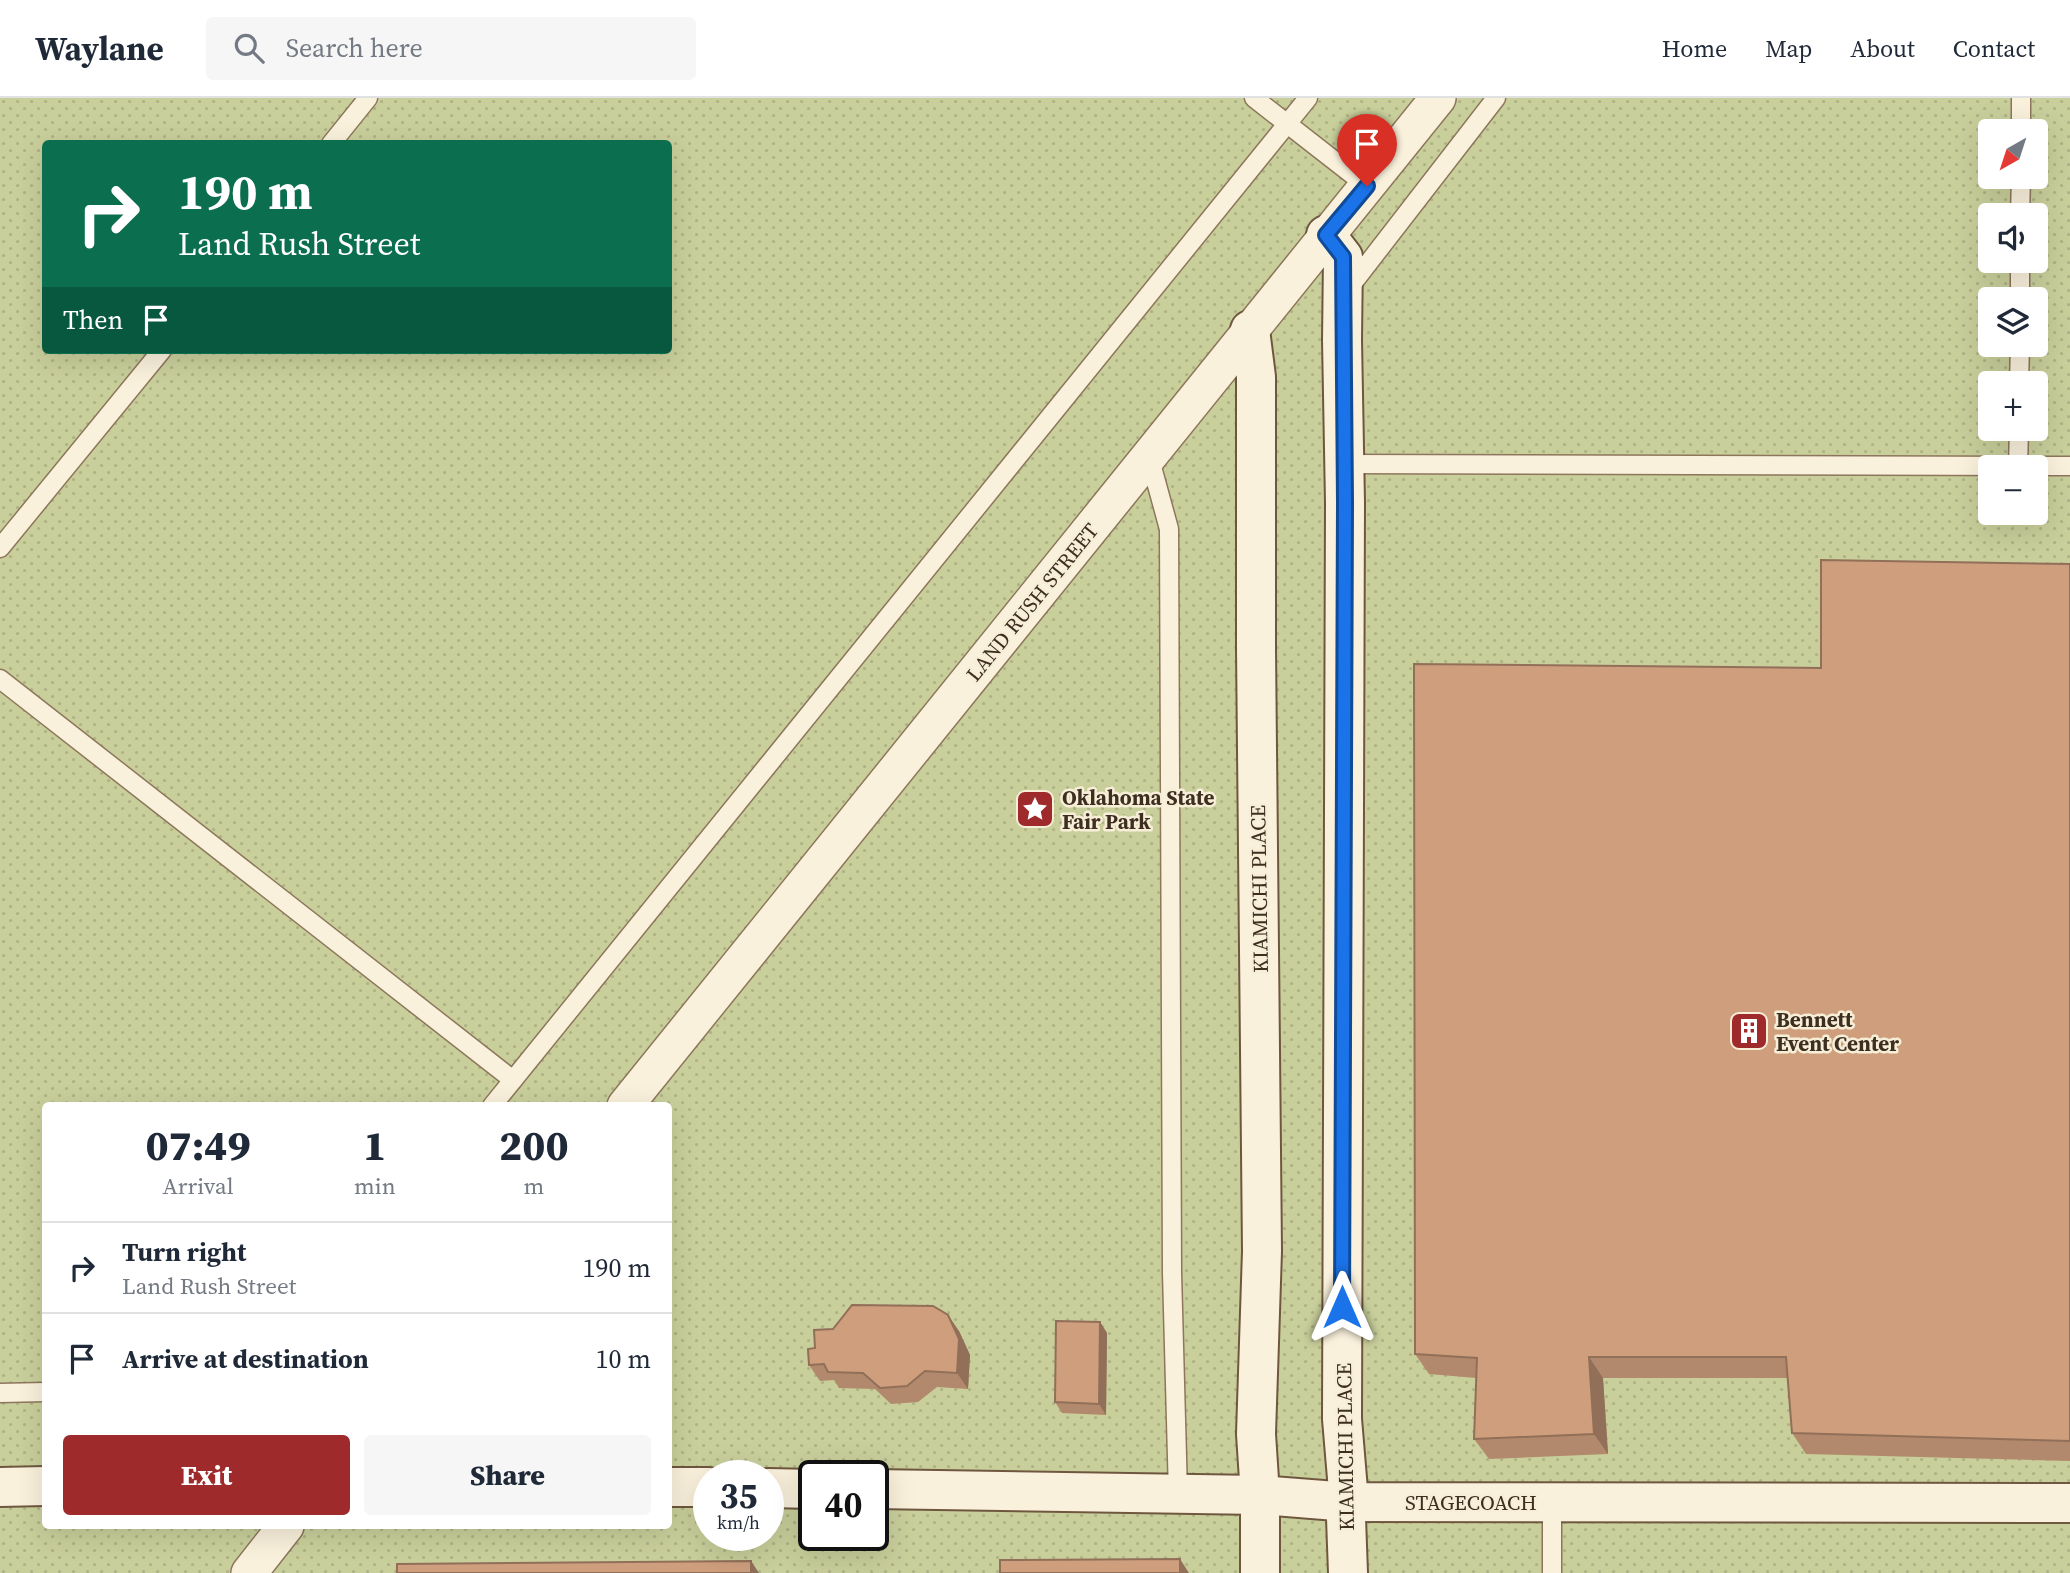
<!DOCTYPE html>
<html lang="en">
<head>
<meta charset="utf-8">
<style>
	:root { --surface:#fff; --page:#f6f6f7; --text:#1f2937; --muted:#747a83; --line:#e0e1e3; --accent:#9e2a2b }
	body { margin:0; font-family:"Source Serif 4",serif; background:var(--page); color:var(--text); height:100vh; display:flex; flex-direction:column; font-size:26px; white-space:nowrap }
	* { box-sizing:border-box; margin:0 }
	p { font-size:23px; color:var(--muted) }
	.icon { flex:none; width:38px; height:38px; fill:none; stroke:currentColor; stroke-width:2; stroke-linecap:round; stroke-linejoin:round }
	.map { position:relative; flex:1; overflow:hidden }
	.drawer { position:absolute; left:42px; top:1004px; width:630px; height:427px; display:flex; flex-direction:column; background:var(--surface); border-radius:7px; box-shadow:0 7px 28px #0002 }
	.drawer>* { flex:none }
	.top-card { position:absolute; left:42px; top:42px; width:630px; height:214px; border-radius:7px; box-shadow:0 7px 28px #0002; background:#0b6e4f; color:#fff; overflow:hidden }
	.needle { width:46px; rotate:219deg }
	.fabs { position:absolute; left:1978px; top:21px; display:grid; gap:14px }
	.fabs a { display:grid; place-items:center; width:70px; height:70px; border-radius:7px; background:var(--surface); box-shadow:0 7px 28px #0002; font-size:35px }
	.speed { position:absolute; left:693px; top:1362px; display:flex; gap:14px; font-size:35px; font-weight:700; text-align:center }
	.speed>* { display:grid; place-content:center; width:91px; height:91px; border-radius:50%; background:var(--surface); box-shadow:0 7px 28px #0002; line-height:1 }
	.speed small { font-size:18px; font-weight:400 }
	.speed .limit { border:4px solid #111; border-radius:10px; background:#fff; color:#111 }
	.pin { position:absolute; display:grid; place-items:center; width:60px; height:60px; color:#fff; margin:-72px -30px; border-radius:50% 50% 50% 0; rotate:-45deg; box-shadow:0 0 7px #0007 }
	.pin .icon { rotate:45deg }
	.me { position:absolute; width:77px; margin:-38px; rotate:0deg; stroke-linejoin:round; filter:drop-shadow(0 0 5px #0008) }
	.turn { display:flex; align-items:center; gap:24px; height:147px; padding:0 21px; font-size:32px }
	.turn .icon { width:91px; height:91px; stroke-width:2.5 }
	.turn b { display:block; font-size:49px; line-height:60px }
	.then { display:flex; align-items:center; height:66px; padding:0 21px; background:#0003; gap:14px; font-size:26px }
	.eta { display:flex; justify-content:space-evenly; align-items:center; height:119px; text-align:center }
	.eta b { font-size:42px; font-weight:800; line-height:49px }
	.button { display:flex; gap:14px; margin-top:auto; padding:14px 21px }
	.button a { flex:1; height:80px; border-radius:7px; background:var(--accent); color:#fff; font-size:28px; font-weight:800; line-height:80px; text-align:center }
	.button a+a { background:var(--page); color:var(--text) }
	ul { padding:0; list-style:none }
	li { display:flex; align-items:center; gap:21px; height:91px; padding:0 21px; border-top:2px solid var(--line) }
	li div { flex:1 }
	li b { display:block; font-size:26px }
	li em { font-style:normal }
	header { display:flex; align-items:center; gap:42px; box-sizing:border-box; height:98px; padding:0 35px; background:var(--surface); border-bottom:2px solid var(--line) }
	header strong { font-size:33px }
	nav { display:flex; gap:38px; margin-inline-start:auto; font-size:24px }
	.search { width:490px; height:63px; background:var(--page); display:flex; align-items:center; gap:18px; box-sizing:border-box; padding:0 24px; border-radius:7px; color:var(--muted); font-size:26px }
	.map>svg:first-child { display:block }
</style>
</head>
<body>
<header>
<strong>Waylane</strong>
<div class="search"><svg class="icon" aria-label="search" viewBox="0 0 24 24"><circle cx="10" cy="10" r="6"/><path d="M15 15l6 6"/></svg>Search here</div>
<nav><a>Home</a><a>Map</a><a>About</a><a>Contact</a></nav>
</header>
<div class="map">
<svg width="2070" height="1475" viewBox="0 0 2070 1475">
	<defs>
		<pattern id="grass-dots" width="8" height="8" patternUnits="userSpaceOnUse" patternTransform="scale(1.75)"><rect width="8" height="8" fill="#c9cf9b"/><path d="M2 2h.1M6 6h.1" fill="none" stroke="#aeb285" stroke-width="1.8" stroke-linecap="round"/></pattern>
	</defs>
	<rect width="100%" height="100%" fill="#f0e4c8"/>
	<path fill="url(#grass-dots)" fill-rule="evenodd" d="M0 0H2070V1475H0ZM1990 33H2035V79H1990ZM46 46H668V252H46ZM1990 117H2035V163H1990ZM1990 201H2035V247H1990ZM1990 285H2035V331H1990ZM1990 369H2035V415H1990ZM46 1008H668V1428H46ZM709 1377H768V1437H709ZM814 1377H873V1437H814Z"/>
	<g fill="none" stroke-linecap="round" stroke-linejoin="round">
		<defs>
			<g id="lane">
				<path d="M1254 0 1367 88"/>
				<path d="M2021 33V0"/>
				<path d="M331 46 368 0"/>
				<path d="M2020 117 2021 79"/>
				<path d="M1349 190 1496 0"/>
				<path d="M2020 201V163"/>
				<path d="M2019 285 2020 247"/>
				<path d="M1149 358 1169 431 1172 1175 1178 1396"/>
				<path d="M1344 366 2070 368"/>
				<path d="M2018 368 2019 331"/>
				<path d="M0 450 162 252"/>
				<path d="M0 581 513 982"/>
				<path d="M492 1008 1308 0"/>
				<path d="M0 1295 46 1294"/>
				<path d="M1552 1475V1405"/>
			</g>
			<g id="street">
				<path d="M625 1008 1438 0"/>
				<path d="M249 1475 286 1428"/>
			</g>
			<g id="secondary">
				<path d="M1326 137 1343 159 1342 242 1345 405 1342 1321 1349 1404 1346 1420 1348 1475"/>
				<path d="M1250 232 1256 279V550L1262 1153 1256 1336 1260 1397V1475"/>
				<path d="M0 1389 46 1388"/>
				<path d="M668 1389H709"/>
				<path d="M768 1390 814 1391"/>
				<path d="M873 1391 1260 1397 1349 1404 2070 1405"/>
			</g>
		</defs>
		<use href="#lane" stroke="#8d765c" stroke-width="21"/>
		<use href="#street" stroke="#8d765c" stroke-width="38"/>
		<use href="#secondary" stroke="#6f573f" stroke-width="42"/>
		<use href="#lane" stroke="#faf1dc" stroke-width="18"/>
		<use href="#street" stroke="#faf1dc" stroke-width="35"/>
		<use href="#secondary" stroke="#faf1dc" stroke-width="38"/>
	</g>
	<g fill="#b2896c">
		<path d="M2070 466V1363L1806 1356 1792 1335 1788 1280H1603L1608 1356 1489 1361 1474 1341 1476 1280 1429 1276 1415 1256Z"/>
		<path d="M1100 1224 1107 1235 1106 1317 1062 1315 1055 1304Z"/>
		<path d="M959 1233 970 1257 968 1291 937 1289 918 1304 891 1306 875 1291 839 1290 834 1282 820 1283 809 1267 815 1250Z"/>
	</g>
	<g fill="#916f58">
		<path d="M948 1217 959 1233 970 1257 968 1291 957 1275Z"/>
		<path d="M1100 1224 1107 1235 1106 1317 1099 1306Z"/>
		<path d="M1589 1259 1603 1280 1608 1356 1594 1336Z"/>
		<path d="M1180 1461 1189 1475H1180Z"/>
		<path d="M751 1463 759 1475H751Z"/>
	</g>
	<g fill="#cf9f7d" stroke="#916f58" stroke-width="2">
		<path d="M1821 462 2070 466V1343L1792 1335 1786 1259H1589L1594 1336 1474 1341 1477 1260 1415 1256 1414 566 1821 570Z"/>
		<path d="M852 1207 933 1208 948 1217 959 1241 957 1275 925 1273 907 1288 880 1290 863 1275 828 1274 824 1266 809 1267 808 1251 815 1250 814 1232 833 1231Z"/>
		<path d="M1056 1223 1100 1224 1099 1306 1055 1304Z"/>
		<path d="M1180 1461V1475H1000V1462Z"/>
		<path d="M751 1463V1475H397V1466Z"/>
	</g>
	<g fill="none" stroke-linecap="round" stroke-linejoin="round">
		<defs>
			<path id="route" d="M1342 1209 1345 405 1343 159 1326 137 1367 88"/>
		</defs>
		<use href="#route" stroke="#114b97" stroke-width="18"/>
		<use href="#route" stroke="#1a73e8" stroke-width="12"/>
	</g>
	<defs>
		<symbol id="sight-square" viewBox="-11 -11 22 22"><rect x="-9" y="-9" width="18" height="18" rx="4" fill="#9e2a2b" stroke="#f7eed8"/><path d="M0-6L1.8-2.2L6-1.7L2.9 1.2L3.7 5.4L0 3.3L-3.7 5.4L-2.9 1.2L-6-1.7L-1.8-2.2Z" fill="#fff"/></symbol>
		<symbol id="building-square" viewBox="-11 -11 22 22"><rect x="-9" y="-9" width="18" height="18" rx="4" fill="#9e2a2b" stroke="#f7eed8"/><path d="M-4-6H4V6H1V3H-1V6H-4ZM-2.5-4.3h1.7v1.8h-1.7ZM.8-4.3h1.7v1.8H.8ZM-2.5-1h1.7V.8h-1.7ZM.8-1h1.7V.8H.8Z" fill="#fff"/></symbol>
	</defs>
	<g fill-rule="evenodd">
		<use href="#sight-square" x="1013" y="689" width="44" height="44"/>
		<use href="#building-square" x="1727" y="911" width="44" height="44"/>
	</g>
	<g text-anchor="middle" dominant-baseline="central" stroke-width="5" stroke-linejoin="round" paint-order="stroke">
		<g font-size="21" fill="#3d2e20" stroke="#f7eed8">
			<text transform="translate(1032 504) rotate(-51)">LAND RUSH STREET</text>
			<text transform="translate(1259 791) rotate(-91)">KIAMICHI PLACE</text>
			<text transform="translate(1345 1349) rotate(-91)">KIAMICHI PLACE</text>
			<text x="1471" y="1404">STAGECOACH</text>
		</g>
		<g font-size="21" font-weight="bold" fill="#3d2e20" stroke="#f7eed8" text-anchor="start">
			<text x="1062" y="699">Oklahoma State<tspan x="1062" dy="24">Fair Park</tspan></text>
			<text x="1776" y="921">Bennett<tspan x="1776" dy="24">Event Center</tspan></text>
		</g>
	</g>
</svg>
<div class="fabs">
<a><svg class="needle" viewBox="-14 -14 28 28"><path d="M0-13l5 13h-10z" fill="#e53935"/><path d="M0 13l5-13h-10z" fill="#747a83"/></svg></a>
<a><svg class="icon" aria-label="sound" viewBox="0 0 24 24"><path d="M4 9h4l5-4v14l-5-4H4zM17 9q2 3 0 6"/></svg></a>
<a><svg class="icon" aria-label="layers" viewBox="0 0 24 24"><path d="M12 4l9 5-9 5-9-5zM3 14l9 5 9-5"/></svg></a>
<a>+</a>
<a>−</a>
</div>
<div class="speed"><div>35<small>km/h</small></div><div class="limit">40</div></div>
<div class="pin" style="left:1367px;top:88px;background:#d93025"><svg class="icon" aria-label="arrive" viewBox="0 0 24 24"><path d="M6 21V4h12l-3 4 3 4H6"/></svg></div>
<svg class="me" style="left:1342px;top:1209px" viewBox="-20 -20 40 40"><path d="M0-17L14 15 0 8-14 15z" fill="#1a73e8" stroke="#fff" stroke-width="4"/></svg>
<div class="top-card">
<div class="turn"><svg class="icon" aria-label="right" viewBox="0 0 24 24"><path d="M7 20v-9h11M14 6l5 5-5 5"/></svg><div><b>190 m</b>Land Rush Street</div></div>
<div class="then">Then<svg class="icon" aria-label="arrive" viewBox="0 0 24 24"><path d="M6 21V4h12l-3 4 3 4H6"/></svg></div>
</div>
<section class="drawer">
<div class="eta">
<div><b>07:49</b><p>Arrival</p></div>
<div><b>1</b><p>min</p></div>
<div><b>200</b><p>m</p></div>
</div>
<ul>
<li><svg class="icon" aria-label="right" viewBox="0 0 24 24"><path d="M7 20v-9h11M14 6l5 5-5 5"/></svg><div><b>Turn right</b><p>Land Rush Street</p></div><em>190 m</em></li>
<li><svg class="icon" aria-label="arrive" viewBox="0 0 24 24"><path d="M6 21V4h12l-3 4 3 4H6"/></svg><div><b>Arrive at destination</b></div><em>10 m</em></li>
</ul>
<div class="button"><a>Exit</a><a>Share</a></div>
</section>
</div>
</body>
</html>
